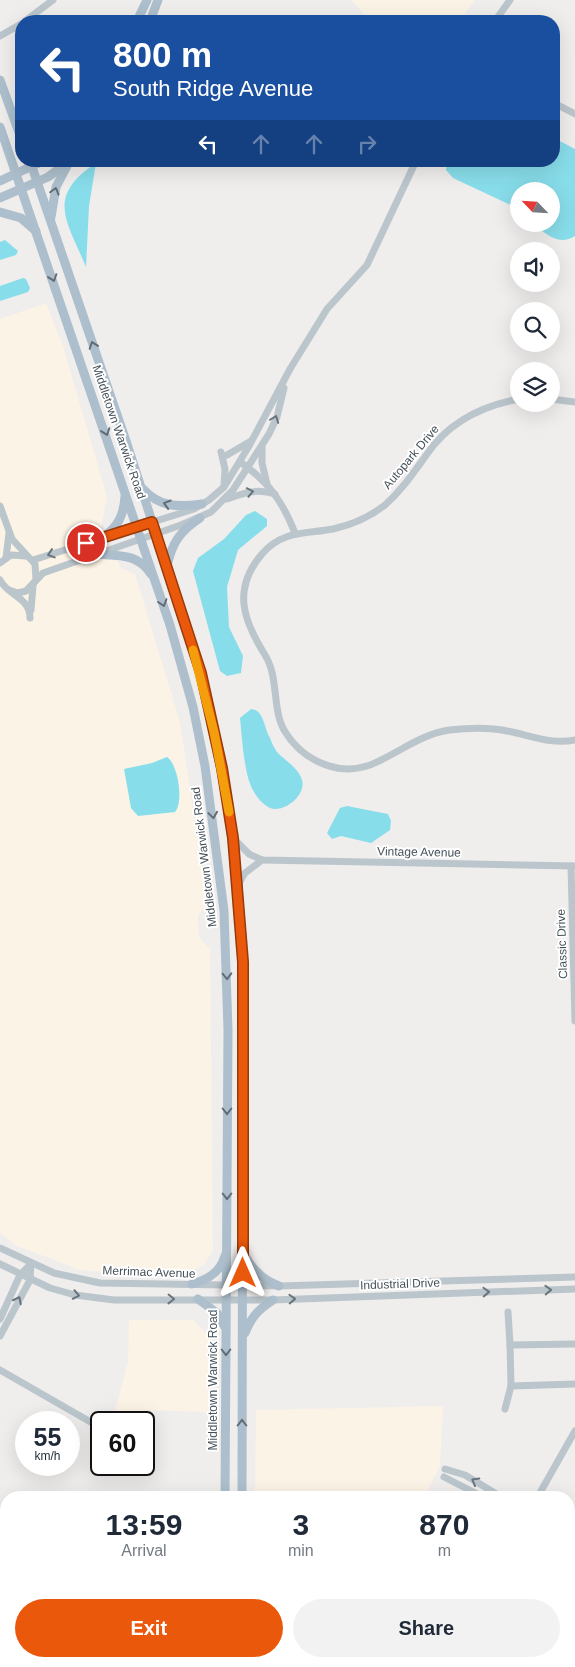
<!DOCTYPE html>
<html lang="en">
<head>
<meta charset="utf-8">
<style>
	:root { --surface:#fff; --page:#f2f2f3; --text:#1f2937; --muted:#747a83; --accent:#ea580c }
	body { margin:0; font-family:Helvetica,sans-serif; background:var(--page); color:var(--text); height:100vh; display:flex; flex-direction:column; font-size:19px; white-space:nowrap }
	* { box-sizing:border-box; margin:0 }
	p { font-size:16px; color:var(--muted) }
	.icon { flex:none; width:28px; height:28px; fill:none; stroke:currentColor; stroke-width:2; stroke-linecap:round; stroke-linejoin:round }
	.map { position:relative; flex:1; overflow:hidden }
	.side { position:absolute; left:0px; top:1491px; width:575px; height:176px; display:flex; flex-direction:column; background:var(--surface); border-radius:20px 20px 0 0; box-shadow:0 5px 20px #0002 }
	.side>* { flex:none }
	.hud { position:absolute; left:15px; top:15px; width:545px; height:152px; border-radius:20px; box-shadow:0 5px 20px #0002; background:#1a4fa0; color:#fff; overflow:hidden }
	.needle { width:32px; rotate:295deg }
	.tools { position:absolute; left:510px; top:182px; display:grid; gap:10px }
	.tools a { display:grid; place-items:center; width:50px; height:50px; border-radius:50%; background:var(--surface); box-shadow:0 5px 20px #0002; font-size:25px }
	.speed { position:absolute; left:15px; top:1411px; display:flex; gap:10px; font-size:25px; font-weight:700; text-align:center }
	.speed>* { display:grid; place-content:center; width:65px; height:65px; border-radius:50%; background:var(--surface); box-shadow:0 5px 20px #0002; line-height:1 }
	.speed small { font-size:12px; font-weight:400 }
	.speed .limit { border:2px solid #111; border-radius:8px; background:#fff; color:#111 }
	.pin { position:absolute; display:grid; place-items:center; width:42px; height:42px; color:#fff; margin:-21px; border:2px solid #fff; border-radius:50%; box-shadow:0 1px 5px #0007 }
	.me { position:absolute; width:55px; margin:-28px; rotate:0deg; stroke-linejoin:round; filter:drop-shadow(0 0 4px #0008) }
	.turn { display:flex; align-items:center; gap:18px; height:105px; padding:0 15px; font-size:22px }
	.turn .icon { width:65px; height:65px; stroke-width:2.5 }
	.turn b { display:block; font-size:35px; line-height:42px }
	.lanes { display:flex; align-items:center; height:48px; padding:0 15px; background:#0003; justify-content:center; gap:25px; direction:ltr }
	.lanes .off { opacity:.35 }
	.eta { display:flex; justify-content:space-evenly; align-items:center; height:85px; text-align:center }
	.eta b { font-size:30px; font-weight:800; line-height:35px }
	.primary-button { display:flex; gap:10px; margin-top:auto; padding:10px 15px }
	.primary-button a { flex:1; height:58px; border-radius:30px; background:var(--accent); color:#fff; font-size:20px; font-weight:800; line-height:58px; text-align:center }
	.primary-button a+a { background:var(--page); color:var(--text) }
	.map>svg:first-child { display:block }
</style>
</head>
<body>
<div class="map">
<svg width="575" height="1667" viewBox="0 0 575 1667">
	<rect width="100%" height="100%" fill="#f0eded"/>
	<g fill="#fbf3e5">
		<path d="M351 0H474L461 21H371Z"/>
		<path d="M46 303 63 346 107 497 101 528 121 568 135 574 180 722 207 905 198 916 199 937 210 949 213 1250 204 1265 185 1275 129 1274 80 1270 15 1245 0 1233V319Z"/>
		<path d="M129 1320H194L211 1339 209 1412 142 1410 139 1413 114 1415 128 1362Z"/>
		<path d="M443 1406 440 1466 424 1497H255L256 1410Z"/>
	</g>
	<g fill="#88ddea">
		<path d="M554 138 575 149V236C559 246 547 235 534 224H551V191H519V209L453 178 446 170 447 161H554Z"/>
		<path d="M96 163 89 206 86 267C67 221 45 197 96 163Z"/>
		<path d="M5 240 18 251 16 255 0 260V242Z"/>
		<path d="M23 278 26 279 30 288 28 292 0 301V286Z"/>
		<path d="M255 511 267 519V526L238 550 227 587 229 627 243 656 241 673 227 676 220 671 193 571 198 558 224 539 246 515Z"/>
		<path d="M251 709C264 710 264 728 270 738 272 743 274 748 277 752 285 761 298 767 302 780 306 794 288 810 274 809 266 808 258 799 254 792 244 777 242 737 240 718Z"/>
		<path d="M167 757C178 764 184 802 175 812L138 816 131 808 124 769 152 763Z"/>
		<path d="M347 806 388 814 391 821 390 830 371 843 341 836 332 839 327 833 340 808Z"/>
		<path d="M152 1661H193V1667H151Z"/>
	</g>
	<g fill="none" stroke-linecap="round" stroke-linejoin="round">
		<g stroke="#bbc6cc" stroke-width="7">
			<path d="M25 21 53 0"/>
			<path d="M495 21 510 0"/>
			<path d="M0 36 21 24"/>
			<path d="M554 103 575 114"/>
			<path d="M519 399C481 406 449 422 427 454 414 472 402 490 385 505 371 516 351 525 333 529 307 534 282 530 262 554 232 589 243 620 265 655 279 677 272 709 284 730 303 762 343 780 379 761 402 750 423 734 449 730 468 728 488 727 507 731 530 735 551 745 575 740"/>
			<path d="M551 399 575 402"/>
			<path d="M262 446V463L267 484"/>
			<path d="M221 452 225 469 224 486"/>
			<path d="M227 455 251 441"/>
			<path d="M240 462C268 481 283 502 295 533"/>
			<path d="M227 499C244 493 257 488 275 494"/>
			<path d="M0 506 12 539 35 564 36 579"/>
			<path d="M6 558 9 533"/>
			<path d="M33 560 194 509 209 500 224 487 249 446 290 369 327 309 367 265 416 161"/>
			<path d="M0 563 11 555 26 556"/>
			<path d="M0 580C8 596 30 597 30 618"/>
			<path d="M9 590 18 593 26 591 43 573 181 525 211 512 233 490 269 434 277 417 284 388"/>
			<path d="M31 610 33 586"/>
			<path d="M233 838 249 854 262 860 575 866"/>
			<path d="M571 866 575 1021"/>
			<path d="M238 885 245 873 262 860"/>
			<path d="M0 1248 54 1273 100 1283 279 1286 575 1277"/>
			<path d="M0 1264 50 1288 75 1295 114 1300H273L575 1289"/>
			<path d="M508 1312 510 1345"/>
			<path d="M0 1319 20 1275 31 1264"/>
			<path d="M0 1336 30 1280 31 1263"/>
			<path d="M575 1344 510 1345 511 1386 575 1384"/>
			<path d="M0 1370 101 1428"/>
			<path d="M505 1409 511 1386"/>
			<path d="M445 1469 465 1475 503 1498"/>
			<path d="M444 1477 485 1498"/>
			<path d="M537 1498 575 1431"/>
			<path d="M569 1541 575 1544"/>
			<path d="M569 1626 575 1615"/>
			<path d="M545 1667 548 1661"/>
		</g>
		<g stroke="#adbfcc" stroke-width="9">
			<path d="M137 21 147 0"/>
			<path d="M150 21 158 0"/>
			<path d="M0 80 21 138"/>
			<path d="M0 127 170 625 193 707 205 766 224 911 228 1030 225 1498"/>
			<path d="M30 161 126 441 201 673 227 801 238 885 243 974 242 1498"/>
			<path d="M0 181 43 161"/>
			<path d="M0 198 48 177 70 161"/>
			<path d="M0 212 21 218 36 231"/>
			<path d="M51 217 56 187 67 166"/>
			<path d="M143 489C160 508 179 507 202 504"/>
			<path d="M103 537C118 527 124 515 125 496"/>
			<path d="M94 554C116 556 137 552 151 574"/>
			<path d="M167 566C172 543 180 531 200 518"/>
			<path d="M244 1254C252 1270 263 1280 279 1286"/>
			<path d="M192 1284C207 1280 220 1273 225 1256"/>
			<path d="M198 1299 217 1313 225 1327"/>
			<path d="M245 1333C251 1317 259 1309 273 1300"/>
			<path d="M241 1661V1667"/>
			<path d="M225 1667V1661"/>
		</g>
	</g>
	<defs><path id="oneway-chevron" d="M-2-3.5L2.5 0L-2 3.5" fill="none" stroke-width="1.6" stroke-linecap="round" stroke-linejoin="round" transform="scale(1.25)"/></defs>
	<g stroke="#606d76">
		<use href="#oneway-chevron" transform="translate(55 191) rotate(-74)"/>
		<use href="#oneway-chevron" transform="translate(53 278) rotate(71)"/>
		<use href="#oneway-chevron" transform="translate(93 345) rotate(-109)"/>
		<use href="#oneway-chevron" transform="translate(106 432) rotate(71)"/>
		<use href="#oneway-chevron" transform="translate(167 504) rotate(-163)"/>
		<use href="#oneway-chevron" transform="translate(163 603) rotate(72)"/>
		<use href="#oneway-chevron" transform="translate(213 815) rotate(82)"/>
		<use href="#oneway-chevron" transform="translate(227 976) rotate(88)"/>
		<use href="#oneway-chevron" transform="translate(227 1111) rotate(90)"/>
		<use href="#oneway-chevron" transform="translate(227 1196) rotate(90)"/>
		<use href="#oneway-chevron" transform="translate(226 1352) rotate(90)"/>
		<use href="#oneway-chevron" transform="translate(242 1423) rotate(-90)"/>
	</g>
	<g stroke="#69757c">
		<use href="#oneway-chevron" transform="translate(275 419) rotate(-69)"/>
		<use href="#oneway-chevron" transform="translate(250 492) rotate(-11)"/>
		<use href="#oneway-chevron" transform="translate(51 554) rotate(162)"/>
		<use href="#oneway-chevron" transform="translate(548 1290) rotate(-2)"/>
		<use href="#oneway-chevron" transform="translate(486 1292) rotate(-2)"/>
		<use href="#oneway-chevron" transform="translate(76 1295) rotate(11)"/>
		<use href="#oneway-chevron" transform="translate(171 1299) rotate(1)"/>
		<use href="#oneway-chevron" transform="translate(292 1299) rotate(-2)"/>
		<use href="#oneway-chevron" transform="translate(18 1300) rotate(-63)"/>
		<use href="#oneway-chevron" transform="translate(475 1481) rotate(-150)"/>
	</g>
	<g fill="none" stroke-linecap="round" stroke-linejoin="round">
		<defs>
			<path id="route" d="M86 543 152 522 201 673 222 768 233 838 243 962V1273"/>
		</defs>
		<use href="#route" stroke="#983908" stroke-width="12"/>
		<use href="#route" stroke="#ea580c" stroke-width="9"/>
		<path stroke="#f59e0b" stroke-width="9" d="M193 650 214 732 229 812"/>
	</g>
	<g text-anchor="middle" dominant-baseline="central" stroke-width="4" stroke-linejoin="round" paint-order="stroke">
		<g font-size="12" fill="#46525a" stroke="#fff">
			<text transform="translate(119 432) rotate(71)">Middletown Warwick Road</text>
			<text transform="translate(411 457) rotate(-50)">Autopark Drive</text>
			<text transform="translate(419 852) rotate(1)">Vintage Avenue</text>
			<text transform="translate(204 857) rotate(-97)">Middletown Warwick Road</text>
			<text transform="translate(562 944) rotate(-92)">Classic Drive</text>
			<text transform="translate(149 1272) rotate(2)">Merrimac Avenue</text>
			<text transform="translate(400 1284) rotate(-2)">Industrial Drive</text>
			<text transform="translate(213 1380) rotate(-90)">Middletown Warwick Road</text>
		</g>
	</g>
</svg>
<div class="tools">
<a><svg class="needle" viewBox="-14 -14 28 28"><path d="M0-13l5 13h-10z" fill="#e53935"/><path d="M0 13l5-13h-10z" fill="#747a83"/></svg></a>
<a><svg class="icon" aria-label="sound" viewBox="0 0 24 24"><path d="M4 9h4l5-4v14l-5-4H4zM17 9q2 3 0 6"/></svg></a>
<a><svg class="icon" aria-label="search" viewBox="0 0 24 24"><circle cx="10" cy="10" r="6"/><path d="M15 15l6 6"/></svg></a>
<a><svg class="icon" aria-label="layers" viewBox="0 0 24 24"><path d="M12 4l9 5-9 5-9-5zM3 14l9 5 9-5"/></svg></a>
</div>
<div class="speed"><div>55<small>km/h</small></div><div class="limit">60</div></div>
<div class="pin" style="left:86px;top:543px;background:#d93025"><svg class="icon" aria-label="arrive" viewBox="0 0 24 24"><path d="M6 21V4h12l-3 4 3 4H6"/></svg></div>
<svg class="me" style="left:243px;top:1273px" viewBox="-20 -20 40 40"><path d="M0-17L14 15 0 8-14 15z" fill="#ea580c" stroke="#fff" stroke-width="4"/></svg>
<div class="hud">
<div class="turn"><svg class="icon" aria-label="left" viewBox="0 0 24 24"><path d="M17 20v-9H6M10 6l-5 5 5 5"/></svg><div><b>800 m</b>South Ridge Avenue</div></div>
<div class="lanes"><svg class="icon" aria-label="left" viewBox="0 0 24 24"><path d="M17 20v-9H6M10 6l-5 5 5 5"/></svg><svg class="icon off" aria-label="ahead" viewBox="0 0 24 24"><path d="M12 20V5M6 11l6-6 6 6"/></svg><svg class="icon off" aria-label="ahead" viewBox="0 0 24 24"><path d="M12 20V5M6 11l6-6 6 6"/></svg><svg class="icon off" aria-label="right" viewBox="0 0 24 24"><path d="M7 20v-9h11M14 6l5 5-5 5"/></svg></div>
</div>
<section class="side">
<div class="eta">
<div><b>13:59</b><p>Arrival</p></div>
<div><b>3</b><p>min</p></div>
<div><b>870</b><p>m</p></div>
</div>
<div class="primary-button"><a>Exit</a><a>Share</a></div>
</section>
</div>
</body>
</html>
